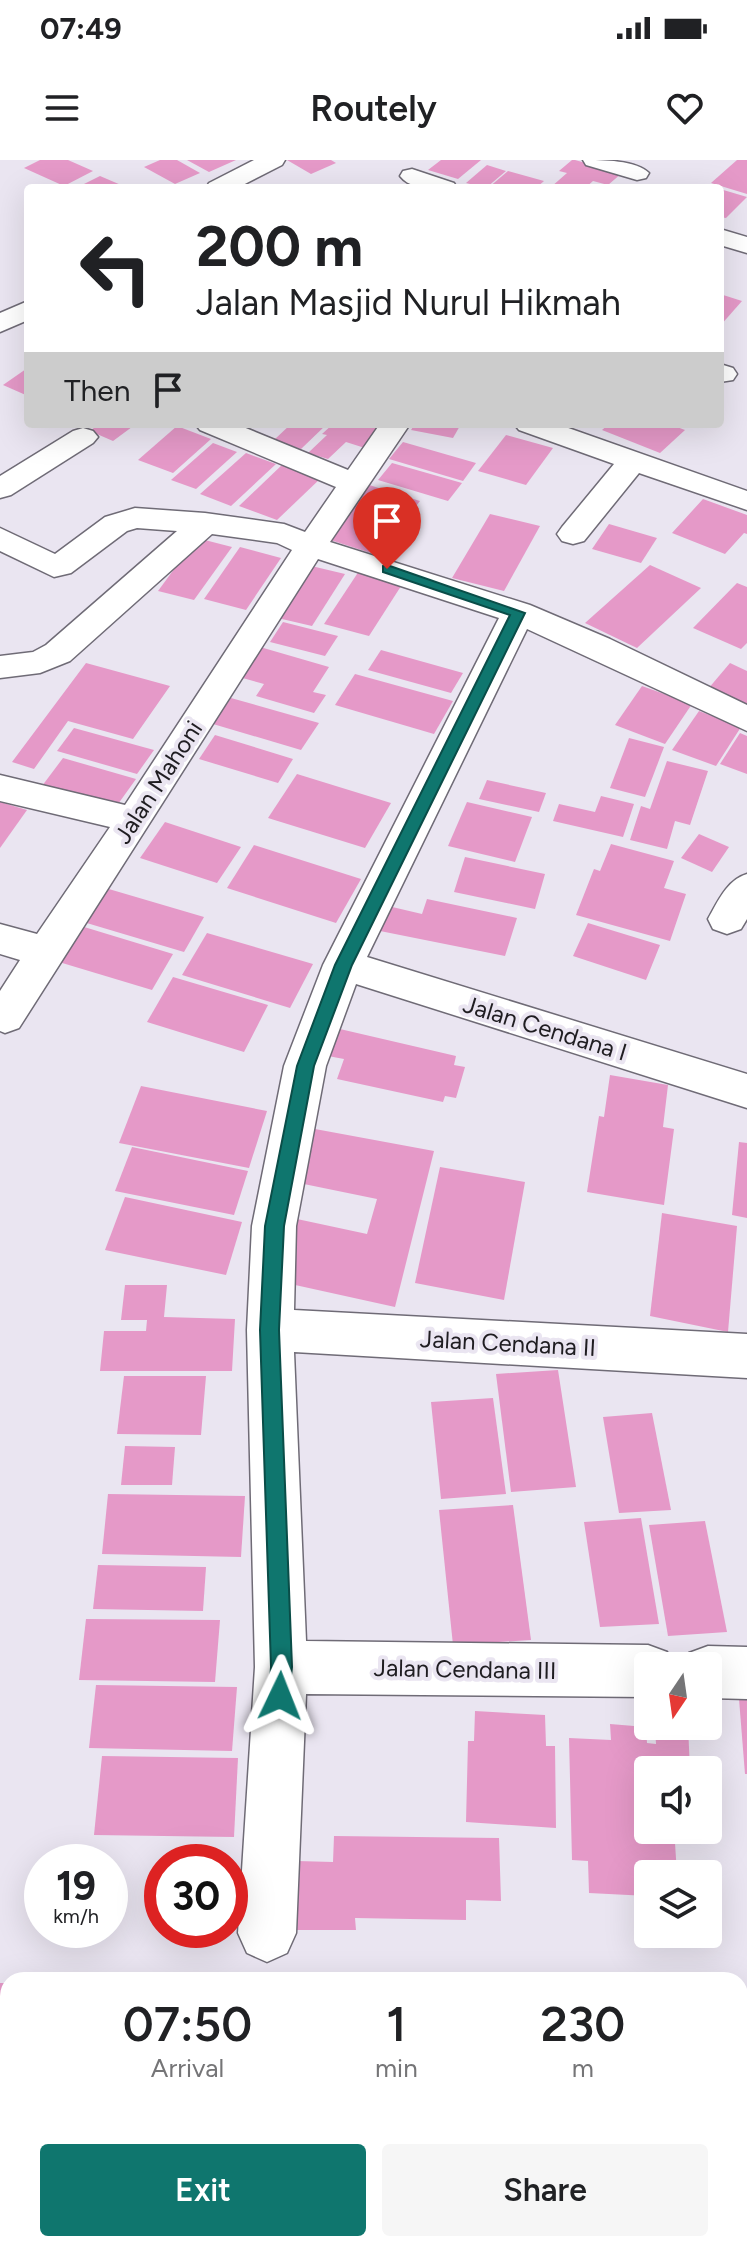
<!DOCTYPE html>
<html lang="en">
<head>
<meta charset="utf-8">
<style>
	:root { --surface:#fff; --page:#f6f6f6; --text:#202124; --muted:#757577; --accent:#0f766e }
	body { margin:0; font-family:Figtree,sans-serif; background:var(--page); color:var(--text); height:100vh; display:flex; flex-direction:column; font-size:30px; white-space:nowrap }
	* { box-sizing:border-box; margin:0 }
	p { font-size:26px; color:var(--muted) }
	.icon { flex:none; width:44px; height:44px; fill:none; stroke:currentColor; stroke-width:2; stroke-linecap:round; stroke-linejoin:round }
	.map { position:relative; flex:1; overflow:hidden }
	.drawer { position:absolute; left:0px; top:1812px; width:748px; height:280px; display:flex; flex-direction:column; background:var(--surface); border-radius:24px 24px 0 0; box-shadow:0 8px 32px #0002 }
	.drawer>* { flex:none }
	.top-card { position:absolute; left:24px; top:24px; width:700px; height:244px; border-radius:8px; box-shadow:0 8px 32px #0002; background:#fff; color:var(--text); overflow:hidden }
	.needle { width:52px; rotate:193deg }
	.fabs { position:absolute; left:634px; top:1492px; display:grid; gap:16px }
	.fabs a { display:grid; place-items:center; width:88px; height:88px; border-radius:8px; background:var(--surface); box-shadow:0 8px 32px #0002; font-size:40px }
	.speed { position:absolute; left:24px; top:1684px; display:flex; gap:16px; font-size:40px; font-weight:700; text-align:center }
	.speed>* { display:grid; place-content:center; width:104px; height:104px; border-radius:50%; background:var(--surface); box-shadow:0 8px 32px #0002; line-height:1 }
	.speed small { font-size:20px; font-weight:400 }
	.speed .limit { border:12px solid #d22; background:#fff; color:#111 }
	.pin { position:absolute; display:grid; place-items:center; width:68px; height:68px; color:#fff; margin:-82px -34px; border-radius:50% 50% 50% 0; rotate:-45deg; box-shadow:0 0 8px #0007 }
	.pin .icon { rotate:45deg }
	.me { position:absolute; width:88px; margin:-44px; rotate:2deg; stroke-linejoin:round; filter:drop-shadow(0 0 6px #0008) }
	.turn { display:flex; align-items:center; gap:28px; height:168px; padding:0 40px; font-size:36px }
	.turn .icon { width:104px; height:104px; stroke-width:2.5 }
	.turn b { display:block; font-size:56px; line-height:68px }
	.then { display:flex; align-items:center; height:76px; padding:0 40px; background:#0003; gap:16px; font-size:30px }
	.eta { display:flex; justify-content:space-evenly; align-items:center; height:136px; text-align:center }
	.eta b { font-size:48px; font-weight:600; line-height:56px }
	.action { display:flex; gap:16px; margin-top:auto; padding:16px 40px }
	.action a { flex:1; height:92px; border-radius:8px; background:var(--accent); color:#fff; font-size:32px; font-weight:600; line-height:92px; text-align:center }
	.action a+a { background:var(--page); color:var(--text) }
	.status { display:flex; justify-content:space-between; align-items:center; height:56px; padding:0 40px; background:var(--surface); direction:ltr }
	.status svg { height:22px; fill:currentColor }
	header { display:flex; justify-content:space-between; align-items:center; height:104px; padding:0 40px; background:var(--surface); font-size:36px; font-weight:600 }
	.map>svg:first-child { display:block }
</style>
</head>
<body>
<div class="status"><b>07:49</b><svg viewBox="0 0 49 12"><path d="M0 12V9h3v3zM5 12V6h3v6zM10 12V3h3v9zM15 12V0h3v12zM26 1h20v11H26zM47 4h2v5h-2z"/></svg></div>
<header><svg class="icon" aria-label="menu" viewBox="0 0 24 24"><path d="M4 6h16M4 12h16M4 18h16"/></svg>Routely<svg class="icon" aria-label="heart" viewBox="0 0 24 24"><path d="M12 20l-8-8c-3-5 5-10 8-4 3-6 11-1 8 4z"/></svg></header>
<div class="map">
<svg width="747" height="2092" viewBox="0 0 747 2092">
	<rect width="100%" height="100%" fill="#eae5f1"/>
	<g fill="#e599c8">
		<path d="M40 0H68L93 11 64 26 24 8Z"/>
		<path d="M160 0H177L200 13 175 24 144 7Z"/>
		<path d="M187 0H236L209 12Z"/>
		<path d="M287 0H331L336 3 311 14Z"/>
		<path d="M441 0H481L458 19 428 10Z"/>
		<path d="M572 0H575L622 13 608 25 593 21 585 28 551 27 567 13 559 11Z"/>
		<path d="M737 0H747V34L711 23Z"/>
		<path d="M487 5 506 11 486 28 466 23Z"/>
		<path d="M508 11 544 21 536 28H488Z"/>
		<path d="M100 16 128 28H76Z"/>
		<path d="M720 29 747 37 726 58 720 57Z"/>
		<path d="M720 134 742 141 720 166Z"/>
		<path d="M26 209 28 236 3 225Z"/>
		<path d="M99 264H136L113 281 90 271Z"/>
		<path d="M291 264H327L301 289 274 280Z"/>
		<path d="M333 264H383L368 289 346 282 328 299 308 293 327 275 322 274Z"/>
		<path d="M415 264H461L453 278 411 270Z"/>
		<path d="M609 264H669L685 270 660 293 602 270Z"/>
		<path d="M177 266 211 279 173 313 138 300Z"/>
		<path d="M506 275 553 288 526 325 478 311Z"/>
		<path d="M403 282 476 303 463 321 389 299Z"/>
		<path d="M213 283 237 292 196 329 171 320Z"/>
		<path d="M246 293 276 304 231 346 200 334Z"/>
		<path d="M284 303 322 317 277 360 239 346Z"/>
		<path d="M392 303 462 323 448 341 378 320Z"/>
		<path d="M366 324 420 341 377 395 321 377Z"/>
		<path d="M703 339 747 355V374L744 373 725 394 672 373Z"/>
		<path d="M490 354 540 366 504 431 452 418Z"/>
		<path d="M609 364 657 378 641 403 592 389Z"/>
		<path d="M197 378 232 387 194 440 158 431Z"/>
		<path d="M240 387 281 398 246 450 204 439Z"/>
		<path d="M303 404 345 414 312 466 269 456Z"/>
		<path d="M650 405 701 428 637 488 585 463Z"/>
		<path d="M359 411 403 423 369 476 324 464Z"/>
		<path d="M737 423 747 427V483L741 489 693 468Z"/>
		<path d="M283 462 338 476 325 496 270 482Z"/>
		<path d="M253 485 329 507 313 532 326 535 314 553 256 536 264 524 232 515Z"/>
		<path d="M381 490 463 513 451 533 368 510Z"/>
		<path d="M86 503 170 526 133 579 68 561 34 609 12 602Z"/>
		<path d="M730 503 747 511V546L708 529Z"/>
		<path d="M355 514 453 541 434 574 335 545Z"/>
		<path d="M642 526 692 544 665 584 615 565Z"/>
		<path d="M231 538 319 563 301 590 213 564Z"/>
		<path d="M699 551 741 567 716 606 672 590Z"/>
		<path d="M74 568 154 590 137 614 57 591Z"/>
		<path d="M740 573 747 576V614L720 604Z"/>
		<path d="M215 575 293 599 278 623 199 599Z"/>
		<path d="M629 578 664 587 645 637 610 628Z"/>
		<path d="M63 598 136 619 113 651 39 630Z"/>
		<path d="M667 601 708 611 690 665 675 661 667 689 630 680 641 646 650 649Z"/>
		<path d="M297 614 391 643 365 688 268 658Z"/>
		<path d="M487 620 546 633 539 652 479 639Z"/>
		<path d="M601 636 634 644 623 677 553 661 559 644 595 652Z"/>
		<path d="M0 642 27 650 0 688Z"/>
		<path d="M467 642 532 657 515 702 448 686Z"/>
		<path d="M165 662 241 687 217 723 140 698Z"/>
		<path d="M699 674 729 687 712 712 681 698Z"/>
		<path d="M611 684 674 701 664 728 686 734 670 781 576 755 594 709 600 711Z"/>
		<path d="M254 685 361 719 336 763 227 728Z"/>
		<path d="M465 697 545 714 535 749 454 732Z"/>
		<path d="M102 727 204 757 184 792 80 761Z"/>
		<path d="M427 739 517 758 505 796 380 771 388 746 422 754Z"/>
		<path d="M71 763 173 794 152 830 49 799Z"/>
		<path d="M588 763 660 785 646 820 573 796Z"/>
		<path d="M207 773 313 804 290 848 182 815Z"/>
		<path d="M173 817 268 845 244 892 147 862Z"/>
		<path d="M327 866 456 896 454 905 465 907 456 938 445 936 443 942 337 919 344 899 317 894Z"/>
		<path d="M610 915 668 925 663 967 674 969 664 1045 587 1032 599 956 604 957Z"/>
		<path d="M141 926 267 951 249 1008 119 983Z"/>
		<path d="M315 969 434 991 395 1147 277 1121 297 1059 367 1074 377 1039 299 1023Z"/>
		<path d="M739 982 747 983V1058L732 1055Z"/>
		<path d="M132 987 248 1011 234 1055 115 1031Z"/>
		<path d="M440 1007 525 1022 504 1140 415 1123Z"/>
		<path d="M125 1037 242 1062 226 1115 105 1090Z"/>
		<path d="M662 1053 737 1066 728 1172 650 1156Z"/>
		<path d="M125 1125H167L164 1157 235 1159 232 1211H100L104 1171H146L147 1160H121Z"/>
		<path d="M558 1210 576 1327 511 1332 496 1214Z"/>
		<path d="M124 1216H206L201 1275 117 1274Z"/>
		<path d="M493 1238 506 1334 441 1339 431 1242Z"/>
		<path d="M652 1253 671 1350 619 1353 603 1257Z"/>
		<path d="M125 1286 175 1287 172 1325H121Z"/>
		<path d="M108 1334 245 1336 241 1397 102 1394Z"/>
		<path d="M513 1345 531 1480 453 1485 439 1350Z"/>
		<path d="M641 1358 659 1464 600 1467 584 1362Z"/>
		<path d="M705 1361 727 1472 668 1476 649 1365Z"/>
		<path d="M98 1405 206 1407 203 1451 93 1449Z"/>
		<path d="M86 1459 220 1460 215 1522 79 1520Z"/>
		<path d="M96 1525 237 1527 232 1591 89 1588Z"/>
		<path d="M739 1539 747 1540V1614H745Z"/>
		<path d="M475 1551 545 1555 546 1586H555L556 1668 466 1662 468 1581H474Z"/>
		<path d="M610 1564 646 1567 647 1583 656 1584 655 1566H688L690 1610H648V1670H693L694 1684 675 1683 677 1714H648V1736L589 1733 588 1701 572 1700 569 1578 611 1580Z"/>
		<path d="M102 1596 238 1598 234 1677 94 1675Z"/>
		<path d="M334 1676 499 1678 501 1741 466 1740V1760L355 1758 356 1770H295L297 1701 333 1702Z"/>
		<path d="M0 1823H8V1970L0 1971Z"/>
		<path d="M0 2048H8L3 2092H0Z"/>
		<path d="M114 2084H226L225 2092H114Z"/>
	</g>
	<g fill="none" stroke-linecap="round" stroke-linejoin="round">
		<defs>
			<g id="minor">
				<path d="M254 0H285L282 5 237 28H206L209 23Z"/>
				<path d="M583 0C603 0 636 0 649 13L646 18 637 20 586 5Z"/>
				<path d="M412 9 454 23 457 28C439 28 412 32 400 16L403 11Z"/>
				<path d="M720 69 747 77V93L720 85Z"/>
				<path d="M28 141V160L0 172V153Z"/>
				<path d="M720 204 733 208 737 214 733 220 720 222Z"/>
				<path d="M195 264H236L348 310 380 264H410L330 382 530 445 610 479 747 545V571L527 469 367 797 747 914V948L356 824 326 906 296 1066 294 1150 747 1174V1218L294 1192 306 1481 648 1485 667 1492 672 1506H648V1537L306 1534 296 1773 287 1793 267 1802 247 1793 238 1773 255 1507 247 1170 252 1066 284 906 323 805 499 458 318 399 19 868 5 873 0 871V831L20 800 0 794V764L37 774 110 667 0 641V615L125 645 292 390 277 383 212 374 70 501 40 513 0 518V496L33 492 46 485 177 371 137 368 127 371 71 413 54 417 0 391V368L55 394 105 357 135 348 205 353 284 364 305 372 336 327 200 270Z"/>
				<path d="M514 264H557L747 331V350L639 313 584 381 573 384 562 381 557 374 562 367 614 304 519 270Z"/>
				<path d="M83 268 93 271 98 277 93 283 11 335 0 338V316L73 271Z"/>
				<path d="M747 714V759L741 769 727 774 713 769 708 759C718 741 727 720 747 714Z"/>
				<path d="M708 1486 747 1487V1539L708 1538V1506H684L689 1493Z"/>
				<path d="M8 1975V2037L0 2038V1976Z"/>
			</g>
		</defs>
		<use href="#minor" stroke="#6f6b76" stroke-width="3"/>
		<use href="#minor" fill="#fff" fill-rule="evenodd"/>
	</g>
	<path fill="#0f766e" stroke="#0a4d48" stroke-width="2" d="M387 405 525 453 352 805 314 906 284 1066 279 1170 292 1507 288 1544 280 1547 272 1544 269 1536 271 1507 260 1170 265 1066 297 906 335 805 510 455 383 412V406Z"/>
	<g text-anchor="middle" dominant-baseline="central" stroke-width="8" stroke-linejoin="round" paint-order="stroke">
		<g font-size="24" fill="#1f1d21" stroke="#eae5f1">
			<text transform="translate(158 622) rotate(-57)">Jalan Mahoni</text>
			<text transform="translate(545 868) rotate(17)">Jalan Cendana I</text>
			<text transform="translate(508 1183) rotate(3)">Jalan Cendana II</text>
			<text transform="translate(465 1509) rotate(1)">Jalan Cendana III</text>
		</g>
	</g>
</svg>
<div class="fabs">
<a><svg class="needle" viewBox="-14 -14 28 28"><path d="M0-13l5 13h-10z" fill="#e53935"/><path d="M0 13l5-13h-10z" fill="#757577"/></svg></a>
<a><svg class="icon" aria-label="sound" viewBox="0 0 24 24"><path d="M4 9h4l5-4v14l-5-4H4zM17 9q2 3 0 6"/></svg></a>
<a><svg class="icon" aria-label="layers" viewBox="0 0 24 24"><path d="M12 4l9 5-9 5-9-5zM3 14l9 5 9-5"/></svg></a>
</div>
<div class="speed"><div>19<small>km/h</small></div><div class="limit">30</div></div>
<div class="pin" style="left:387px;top:409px;background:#d93025"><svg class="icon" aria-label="arrive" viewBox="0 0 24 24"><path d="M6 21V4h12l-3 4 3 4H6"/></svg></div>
<svg class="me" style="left:280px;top:1536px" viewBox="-20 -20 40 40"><path d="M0-17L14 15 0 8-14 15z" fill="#0f766e" stroke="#fff" stroke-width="4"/></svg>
<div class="top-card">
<div class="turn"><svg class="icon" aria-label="left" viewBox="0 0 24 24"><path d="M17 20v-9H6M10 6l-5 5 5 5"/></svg><div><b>200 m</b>Jalan Masjid Nurul Hikmah</div></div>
<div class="then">Then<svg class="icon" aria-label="arrive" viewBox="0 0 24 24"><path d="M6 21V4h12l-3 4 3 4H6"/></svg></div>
</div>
<section class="drawer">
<div class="eta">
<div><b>07:50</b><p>Arrival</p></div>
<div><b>1</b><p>min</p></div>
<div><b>230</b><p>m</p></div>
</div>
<div class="action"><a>Exit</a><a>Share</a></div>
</section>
</div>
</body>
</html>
